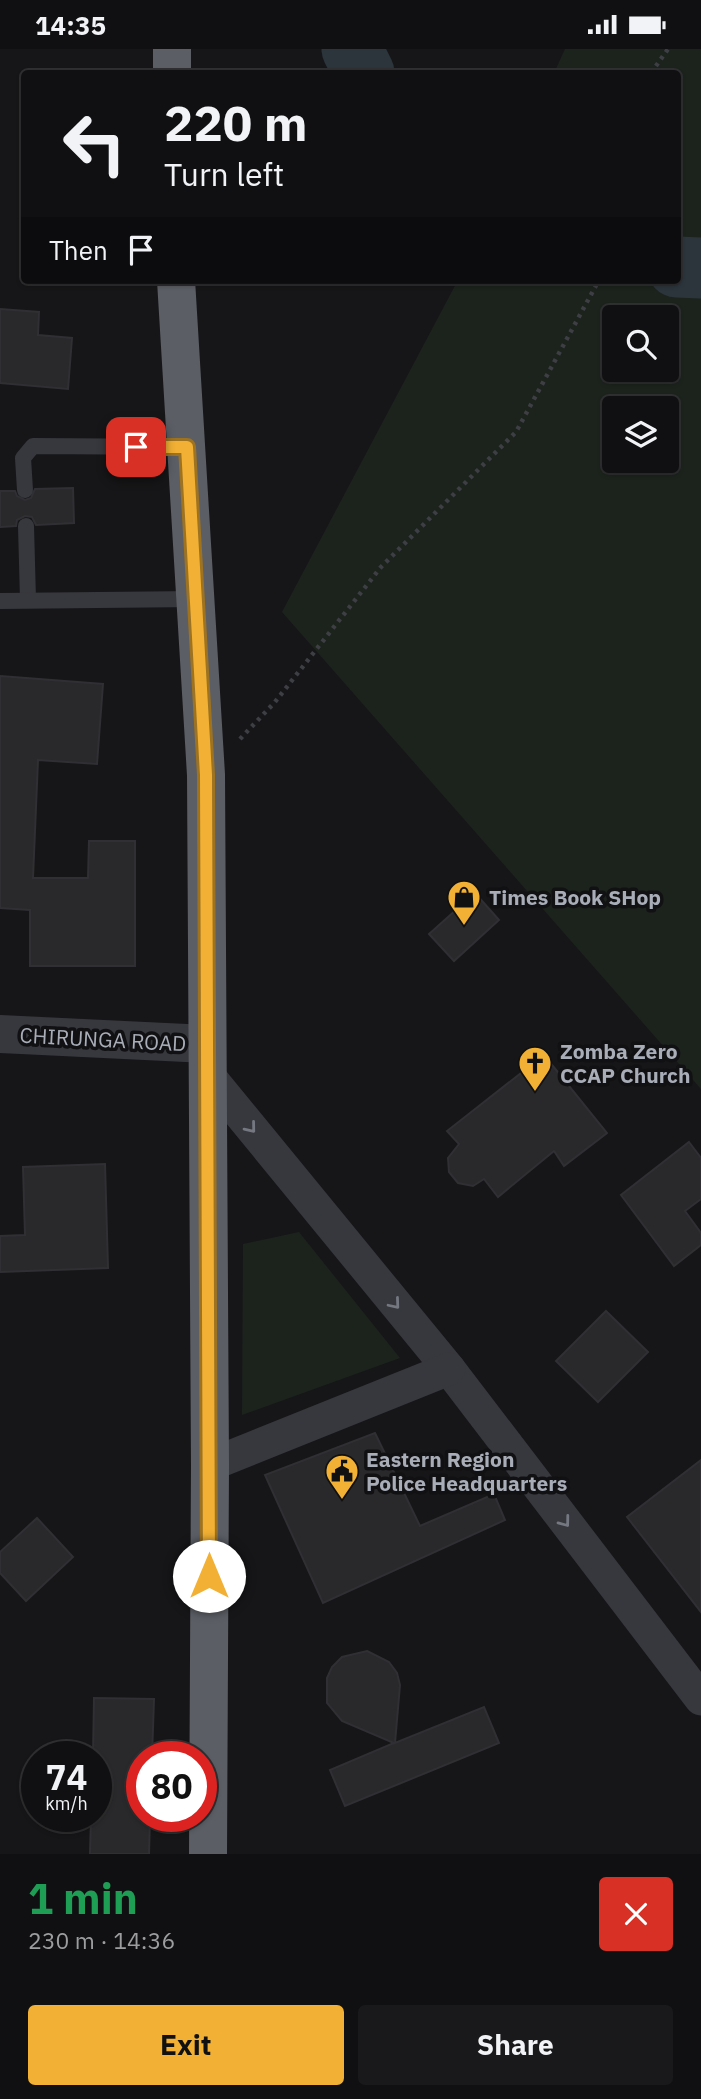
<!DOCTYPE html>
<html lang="en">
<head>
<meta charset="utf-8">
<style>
	:root { --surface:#101012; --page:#19191b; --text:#f1f3f6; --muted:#9c9d9f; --line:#303032; --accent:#f2b134 }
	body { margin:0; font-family:"IBM Plex Sans",sans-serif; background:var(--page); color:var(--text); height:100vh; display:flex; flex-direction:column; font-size:26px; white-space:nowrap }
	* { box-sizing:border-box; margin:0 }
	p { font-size:23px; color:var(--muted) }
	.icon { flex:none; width:38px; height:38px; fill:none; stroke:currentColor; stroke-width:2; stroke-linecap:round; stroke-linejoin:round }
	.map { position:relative; height:1805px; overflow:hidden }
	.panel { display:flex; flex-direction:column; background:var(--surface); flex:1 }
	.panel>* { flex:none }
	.top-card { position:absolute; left:21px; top:21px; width:660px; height:214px; border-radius:7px; box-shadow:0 2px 5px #0004,0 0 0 2px var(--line); background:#101012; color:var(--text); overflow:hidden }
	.buttons { position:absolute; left:602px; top:256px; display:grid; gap:14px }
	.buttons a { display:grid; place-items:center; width:77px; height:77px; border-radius:7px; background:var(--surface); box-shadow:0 2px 5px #0004,0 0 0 2px var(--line); font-size:35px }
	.speed { position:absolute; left:21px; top:1692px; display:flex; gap:14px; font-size:35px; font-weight:700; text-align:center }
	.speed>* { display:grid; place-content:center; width:91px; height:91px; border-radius:50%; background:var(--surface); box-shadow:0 2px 5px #0004,0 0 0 2px var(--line); line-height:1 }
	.speed small { font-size:18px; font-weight:400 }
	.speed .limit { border:10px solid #d22; background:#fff; color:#111 }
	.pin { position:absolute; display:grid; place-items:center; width:60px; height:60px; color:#fff; margin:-30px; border-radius:14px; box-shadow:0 4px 10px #0006 }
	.me { position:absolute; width:77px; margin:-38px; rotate:0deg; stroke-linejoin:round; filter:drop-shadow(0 0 5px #0008) }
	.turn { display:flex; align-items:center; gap:24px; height:147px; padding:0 28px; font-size:32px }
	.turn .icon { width:91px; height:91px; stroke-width:2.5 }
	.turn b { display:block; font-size:49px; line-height:60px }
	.then { display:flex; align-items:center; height:66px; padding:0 28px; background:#0003; gap:14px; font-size:26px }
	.round { display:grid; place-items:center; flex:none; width:74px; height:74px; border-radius:7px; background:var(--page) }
	.overview { display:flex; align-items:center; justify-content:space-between; height:119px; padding:0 28px }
	h1 { font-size:42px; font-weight:700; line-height:52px; color:#1e9e55 }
	.primary-button { display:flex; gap:14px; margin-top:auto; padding:14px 28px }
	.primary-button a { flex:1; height:80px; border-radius:7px; background:var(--accent); color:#111; font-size:28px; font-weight:700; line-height:80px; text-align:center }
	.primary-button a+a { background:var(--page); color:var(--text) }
	.status { display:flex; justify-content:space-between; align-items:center; height:49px; padding:0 35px; background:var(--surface); direction:ltr }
	.status svg { height:19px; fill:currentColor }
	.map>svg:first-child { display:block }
</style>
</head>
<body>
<div class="status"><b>14:35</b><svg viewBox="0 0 49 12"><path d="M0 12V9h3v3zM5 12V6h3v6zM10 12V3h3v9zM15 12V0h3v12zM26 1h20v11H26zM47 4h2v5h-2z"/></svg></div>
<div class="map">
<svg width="701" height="1805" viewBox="0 0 701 1805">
	<rect width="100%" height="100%" fill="#161618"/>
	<g fill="#1c231d" fill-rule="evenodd">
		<path d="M565 0H701V1040L282 563 458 231H677V24H554ZM614 268H667V320H614ZM614 359H667V411H614Z"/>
		<path d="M299 1183 400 1309 242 1366 243 1195Z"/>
	</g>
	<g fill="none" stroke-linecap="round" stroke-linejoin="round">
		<g stroke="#2c353c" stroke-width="61">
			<path d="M352 0 364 24"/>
			<path d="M677 218 701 219"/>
		</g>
	</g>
	<g fill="#29292c" stroke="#303034" stroke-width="2">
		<path d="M0 260 39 263 38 286 72 289 68 340 0 334Z"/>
		<path d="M73 439 74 474 36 476 32 468 25 467 17 471 16 477 0 478V442H15L17 447 25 451 31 449 35 440Z"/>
		<path d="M0 627 103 635 97 715 38 711 33 829H88L89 792H135V917H30V861L0 859Z"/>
		<path d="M475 844 499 871 454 912 429 885Z"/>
		<path d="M544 1006 607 1084 564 1117 554 1102 498 1148 484 1130 473 1137 458 1134 449 1123 448 1109 459 1095 447 1082Z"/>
		<path d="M689 1093 701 1109V1150L685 1162 701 1184V1196L674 1217 621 1146Z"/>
		<path d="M105 1115 108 1219 0 1223V1187L25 1186 23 1118Z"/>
		<path d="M606 1262 648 1303 598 1353 556 1312Z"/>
		<path d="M375 1384 420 1477 494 1445 505 1471 323 1554 265 1426Z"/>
		<path d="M701 1411V1563L627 1468Z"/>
		<path d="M37 1469 73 1508 26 1552 0 1524V1503Z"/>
		<path d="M367 1602 389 1613 397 1624 400 1636 395 1694 484 1658 499 1694 345 1757 330 1721 394 1694 342 1672 327 1654V1629L332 1618 342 1608Z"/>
		<path d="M94 1649 154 1650 152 1708H142V1768H150L149 1805H90L91 1768H96V1708H93Z"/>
	</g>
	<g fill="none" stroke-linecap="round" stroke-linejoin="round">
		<g stroke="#3d3f44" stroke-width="4.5" stroke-dasharray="3.5 5" stroke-linecap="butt">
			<path d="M651 24 668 0"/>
			<path d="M240 690 275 653 381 518 516 383 599 231"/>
		</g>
		<g stroke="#37383d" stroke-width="16">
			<path d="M25 441 23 409 33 397 186 398"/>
			<path d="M26 477 28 551"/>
			<path d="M0 552 197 550"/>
		</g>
		<g stroke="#37383d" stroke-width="33">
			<path d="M208 1026 449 1320 701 1650"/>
			<path d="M210 1416 449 1320"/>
		</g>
		<path stroke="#37383d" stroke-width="38" d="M0 985 207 995"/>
		<g stroke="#5b5e65" stroke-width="38">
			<path d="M172 0V24"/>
			<path d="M176 231 206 726 210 1416 208 1805"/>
		</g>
	</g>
	<defs><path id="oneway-chevron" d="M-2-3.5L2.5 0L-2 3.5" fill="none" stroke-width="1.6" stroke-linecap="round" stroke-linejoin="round" transform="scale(1.75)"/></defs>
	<g stroke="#757881">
		<use href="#oneway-chevron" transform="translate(251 1079) rotate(51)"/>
		<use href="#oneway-chevron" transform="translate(395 1255) rotate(50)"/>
		<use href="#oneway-chevron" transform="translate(565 1473) rotate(53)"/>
	</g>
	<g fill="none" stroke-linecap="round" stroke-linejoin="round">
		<defs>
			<path id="route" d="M136 398H187L206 726 209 1527"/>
		</defs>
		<use href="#route" stroke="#9d7322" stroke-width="18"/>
		<use href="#route" stroke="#f2b134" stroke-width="12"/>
	</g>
	<defs>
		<symbol id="shop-pin" viewBox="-11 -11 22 30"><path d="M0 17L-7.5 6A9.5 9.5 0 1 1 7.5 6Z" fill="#f2b134" stroke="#111113"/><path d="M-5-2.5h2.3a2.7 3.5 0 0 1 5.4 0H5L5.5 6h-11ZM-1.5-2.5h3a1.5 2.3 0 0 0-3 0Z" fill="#111"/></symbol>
		<symbol id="church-pin" viewBox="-11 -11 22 30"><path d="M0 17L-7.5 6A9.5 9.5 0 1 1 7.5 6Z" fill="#f2b134" stroke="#111113"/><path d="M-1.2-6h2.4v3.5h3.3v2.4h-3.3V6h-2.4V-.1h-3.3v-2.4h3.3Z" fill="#111"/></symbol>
		<symbol id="civic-pin" viewBox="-11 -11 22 30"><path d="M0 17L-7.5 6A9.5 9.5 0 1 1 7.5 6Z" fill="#f2b134" stroke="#111113"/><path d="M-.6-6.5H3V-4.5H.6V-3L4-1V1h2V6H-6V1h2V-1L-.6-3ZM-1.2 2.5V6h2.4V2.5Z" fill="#111"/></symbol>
	</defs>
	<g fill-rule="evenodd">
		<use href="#shop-pin" x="445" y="829" width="38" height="52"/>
		<use href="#church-pin" x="516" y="995" width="38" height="52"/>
		<use href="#civic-pin" x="323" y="1403" width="38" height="52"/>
	</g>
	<g text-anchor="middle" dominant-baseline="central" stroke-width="7" stroke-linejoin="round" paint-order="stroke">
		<g font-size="21" font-weight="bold" fill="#a8adb8" stroke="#111113" text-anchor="start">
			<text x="489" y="848">Times Book SHop</text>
			<text x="560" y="1002">Zomba Zero<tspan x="560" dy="24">CCAP Church</tspan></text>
			<text x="366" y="1410">Eastern Region<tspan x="366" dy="24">Police Headquarters</tspan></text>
		</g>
		<g font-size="21" fill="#a8adb8" stroke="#111113">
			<text transform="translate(103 990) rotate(3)">CHIRUNGA ROAD</text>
		</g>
	</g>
</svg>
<div class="buttons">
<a><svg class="icon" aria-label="search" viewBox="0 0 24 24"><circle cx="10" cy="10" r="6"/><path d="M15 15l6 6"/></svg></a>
<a><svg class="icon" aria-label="layers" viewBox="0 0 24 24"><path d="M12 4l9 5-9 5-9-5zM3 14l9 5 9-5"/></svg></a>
</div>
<div class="speed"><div>74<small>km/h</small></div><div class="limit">80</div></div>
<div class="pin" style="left:136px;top:398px;background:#d93025"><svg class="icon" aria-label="arrive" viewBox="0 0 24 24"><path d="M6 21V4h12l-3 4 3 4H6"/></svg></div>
<svg class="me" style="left:209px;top:1527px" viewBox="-20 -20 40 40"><circle r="19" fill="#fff"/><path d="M0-13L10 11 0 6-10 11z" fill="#f2b134"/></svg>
<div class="top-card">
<div class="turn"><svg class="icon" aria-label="left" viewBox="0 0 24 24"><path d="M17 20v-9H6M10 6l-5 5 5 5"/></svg><div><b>220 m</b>Turn left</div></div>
<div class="then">Then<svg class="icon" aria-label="arrive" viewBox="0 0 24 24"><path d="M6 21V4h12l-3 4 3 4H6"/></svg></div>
</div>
</div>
<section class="panel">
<div class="overview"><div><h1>1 min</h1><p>230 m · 14:36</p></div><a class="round" style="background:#d93025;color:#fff"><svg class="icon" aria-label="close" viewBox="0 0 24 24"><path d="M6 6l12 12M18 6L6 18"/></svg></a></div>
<div class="primary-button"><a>Exit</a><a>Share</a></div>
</section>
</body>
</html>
